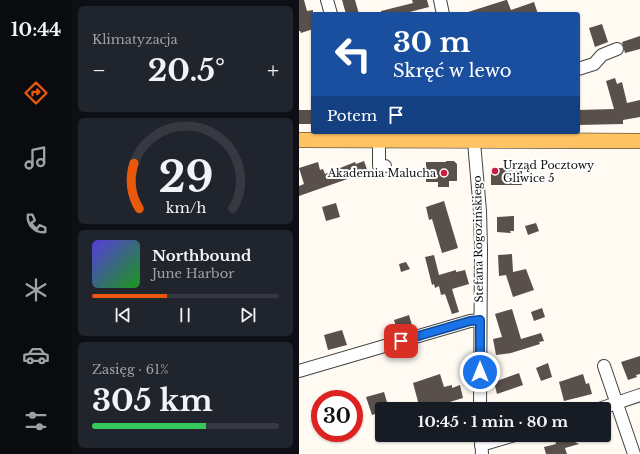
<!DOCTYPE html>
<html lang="pl">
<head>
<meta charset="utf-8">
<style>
  :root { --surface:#171b24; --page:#20242c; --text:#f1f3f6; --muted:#9ea1a6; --line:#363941; --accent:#ea580c }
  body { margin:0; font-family:"Libre Baskerville",serif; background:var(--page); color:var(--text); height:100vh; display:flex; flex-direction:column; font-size:15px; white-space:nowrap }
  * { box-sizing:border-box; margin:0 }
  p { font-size:13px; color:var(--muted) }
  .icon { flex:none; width:22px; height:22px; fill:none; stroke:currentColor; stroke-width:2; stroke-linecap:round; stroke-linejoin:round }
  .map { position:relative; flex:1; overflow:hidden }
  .panel { display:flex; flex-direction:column; gap:6px; padding:6px; background:#0d0f14; width:227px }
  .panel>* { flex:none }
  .guide { position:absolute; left:12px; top:12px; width:269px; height:122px; border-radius:4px; box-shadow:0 1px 3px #0004; background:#1a4fa0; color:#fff; overflow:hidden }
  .speed { position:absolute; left:12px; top:390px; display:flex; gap:8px; font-size:20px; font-weight:700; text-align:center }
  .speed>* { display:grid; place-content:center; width:52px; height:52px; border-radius:50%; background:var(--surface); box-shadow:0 1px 3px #0004; line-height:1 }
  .speed .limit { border:6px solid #d22; background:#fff; color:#111 }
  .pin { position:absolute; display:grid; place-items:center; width:34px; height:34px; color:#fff; margin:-17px; border-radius:8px; box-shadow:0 2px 6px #0006 }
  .me { position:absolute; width:44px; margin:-22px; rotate:0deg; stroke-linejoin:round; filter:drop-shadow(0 0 3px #0008) }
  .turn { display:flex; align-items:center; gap:14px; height:84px; padding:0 16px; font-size:18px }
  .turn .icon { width:52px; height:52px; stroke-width:2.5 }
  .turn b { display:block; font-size:28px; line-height:34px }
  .then { display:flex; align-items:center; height:38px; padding:0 16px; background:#0003; gap:8px; font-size:15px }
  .big { font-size:30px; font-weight:800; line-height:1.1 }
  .panel .card { flex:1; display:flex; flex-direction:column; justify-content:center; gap:6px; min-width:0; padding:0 14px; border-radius:6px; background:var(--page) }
  .panel .dial { align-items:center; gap:0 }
  .dial svg { height:104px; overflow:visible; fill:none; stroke:var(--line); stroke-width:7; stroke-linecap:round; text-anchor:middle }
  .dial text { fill:var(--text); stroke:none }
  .song { display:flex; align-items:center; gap:12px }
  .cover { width:48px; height:48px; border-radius:6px; background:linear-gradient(135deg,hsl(250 70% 55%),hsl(120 70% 35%)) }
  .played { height:4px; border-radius:2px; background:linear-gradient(90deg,var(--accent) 40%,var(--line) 40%) }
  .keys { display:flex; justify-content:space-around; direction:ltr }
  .heat { display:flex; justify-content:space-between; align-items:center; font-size:22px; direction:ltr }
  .charge { height:6px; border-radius:3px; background:linear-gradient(90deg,#34c759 61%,var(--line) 0) }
  .trip { position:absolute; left:76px; top:402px; width:236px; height:40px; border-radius:4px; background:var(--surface); box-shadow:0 1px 3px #0004; font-weight:800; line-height:40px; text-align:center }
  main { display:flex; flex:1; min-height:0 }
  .tabs { display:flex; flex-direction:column; width:72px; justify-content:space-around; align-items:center; background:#090b0e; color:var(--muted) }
  .tabs .icon { width:28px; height:28px }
  .tabs .selected { color:var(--accent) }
  .tabs b { font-size:18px; color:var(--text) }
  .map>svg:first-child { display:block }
</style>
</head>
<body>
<main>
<nav class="tabs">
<b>10:44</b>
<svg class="icon selected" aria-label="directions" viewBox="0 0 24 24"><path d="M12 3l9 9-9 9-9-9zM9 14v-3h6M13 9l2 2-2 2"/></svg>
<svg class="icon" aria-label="music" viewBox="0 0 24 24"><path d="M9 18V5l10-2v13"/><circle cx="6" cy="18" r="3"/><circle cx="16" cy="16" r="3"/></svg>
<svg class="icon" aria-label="phone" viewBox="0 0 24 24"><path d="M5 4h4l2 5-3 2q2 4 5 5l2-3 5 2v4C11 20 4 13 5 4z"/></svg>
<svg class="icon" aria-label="climate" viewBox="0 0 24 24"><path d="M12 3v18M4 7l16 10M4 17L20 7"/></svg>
<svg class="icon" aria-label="car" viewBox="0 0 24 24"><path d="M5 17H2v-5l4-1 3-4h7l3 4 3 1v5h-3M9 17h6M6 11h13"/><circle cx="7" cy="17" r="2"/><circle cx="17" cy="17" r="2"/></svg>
<svg class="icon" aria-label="filters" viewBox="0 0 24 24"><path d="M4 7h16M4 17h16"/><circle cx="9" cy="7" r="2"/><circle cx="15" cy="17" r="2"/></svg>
</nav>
<section class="panel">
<div class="card"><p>Klimatyzacja</p>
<div class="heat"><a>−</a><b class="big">20.5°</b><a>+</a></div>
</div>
<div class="card dial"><svg viewBox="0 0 100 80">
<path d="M14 69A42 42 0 1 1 86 69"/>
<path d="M14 69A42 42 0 0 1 10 34" stroke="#ea580c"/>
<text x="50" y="56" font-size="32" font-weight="700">29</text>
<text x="50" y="72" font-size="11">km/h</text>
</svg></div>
<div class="card">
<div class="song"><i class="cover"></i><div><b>Northbound</b><p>June Harbor</p></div></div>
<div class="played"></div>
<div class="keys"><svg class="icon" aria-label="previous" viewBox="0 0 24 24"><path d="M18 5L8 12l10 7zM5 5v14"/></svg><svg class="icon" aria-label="pause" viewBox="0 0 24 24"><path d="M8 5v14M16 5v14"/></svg><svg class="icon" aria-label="next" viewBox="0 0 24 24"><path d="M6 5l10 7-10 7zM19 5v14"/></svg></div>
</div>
<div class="card"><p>Zasięg · 61%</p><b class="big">305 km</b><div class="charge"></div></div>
</section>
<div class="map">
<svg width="341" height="454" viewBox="0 0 341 454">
  <rect width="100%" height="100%" fill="#fffbf3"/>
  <g fill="#594f4b">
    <polygon points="0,0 5,0 8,11 14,10 14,29 2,33 1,31 0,31"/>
    <polygon points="43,0 56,0 60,14 47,14"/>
    <polygon points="113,0 128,0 130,7 103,14 82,14 82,11 114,3"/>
    <polygon points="207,0 208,0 212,10 235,2 239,14 169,14 169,12"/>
    <polygon points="303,24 309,42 296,47 290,28"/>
    <polygon points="341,36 341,49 326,53 323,42"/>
    <polygon points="316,78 318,84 323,82 328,103 341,100 341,117 324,120 324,124 279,125 279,110 315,109 307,81"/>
    <rect x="0" y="110" width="14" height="14"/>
    <polygon points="65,161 70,175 57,179 57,176 0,196 0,186 5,184 0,168 19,162 21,170 24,169 26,174 56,162 57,164"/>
    <polygon points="147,161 155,161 158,164 158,181 150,181 150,187 139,187 139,182 127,182 127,162 147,162"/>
    <polygon points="195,168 223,168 223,185 192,185 192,171 195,171"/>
    <polygon points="145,201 159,248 143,253 133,219 130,220 127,207"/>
    <polygon points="37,203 41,217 27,221 23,207"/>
    <polygon points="215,216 215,231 211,231 212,233 198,232 198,217"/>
    <polygon points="237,223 240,231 229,235 226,226"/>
    <polygon points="213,254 214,272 227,269 235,290 214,297 207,275 200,276 199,255"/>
    <polygon points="135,255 140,275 157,270 157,272 166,270 170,284 153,289 160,312 153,314 146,294 142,295 140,286 136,288 135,284 133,285 126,257"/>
    <polygon points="107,262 111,269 102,272 100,264"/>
    <polygon points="243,308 246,317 235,321 232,312"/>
    <polygon points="213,309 222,339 242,333 245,341 240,342 241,344 212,353 197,355 194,339 203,337 196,314"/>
    <polygon points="110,315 113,325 98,330 95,320"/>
    <polygon points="43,330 48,345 29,350 25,335"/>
    <polygon points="341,356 341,374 337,375 338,377 329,380 322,362"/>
    <polygon points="249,363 253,377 242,381 237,368"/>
    <polygon points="220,373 224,385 198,394 195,382"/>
    <polygon points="141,374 145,387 153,385 153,388 161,385 164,398 134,407 121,409 114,383"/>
    <polygon points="284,374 287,384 290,383 293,394 265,401 260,382"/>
    <polygon points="85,392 90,409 83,409 83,412 73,415 67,397"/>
    <polygon points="266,437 280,444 266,448 268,454 247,454 245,447 257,444 256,440"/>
  </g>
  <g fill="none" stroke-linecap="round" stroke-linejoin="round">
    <defs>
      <g id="minor">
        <polyline points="28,0 32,14"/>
        <polyline points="141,0 144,14"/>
        <polyline points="279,69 295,64 303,55 318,49"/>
        <polyline points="173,132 175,142 181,211 182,248 181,409"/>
        <polyline points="80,140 80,166 86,166"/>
        <polyline points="305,366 335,454"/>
        <polyline points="0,371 171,321 181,320"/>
        <polyline points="300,409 341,395"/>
        <polyline points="182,435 183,454"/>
        <polyline points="182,445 216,435"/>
      </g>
      <polyline id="major" points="0,140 341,141"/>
    </defs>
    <use href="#minor" stroke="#434343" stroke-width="14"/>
    <use href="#major" stroke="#212121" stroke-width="16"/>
    <use href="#minor" stroke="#fff" stroke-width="12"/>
    <use href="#major" stroke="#ffc363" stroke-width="15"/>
  </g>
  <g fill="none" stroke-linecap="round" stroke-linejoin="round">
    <defs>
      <polyline id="route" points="102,341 171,321 181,320 181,372"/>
    </defs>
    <use href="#route" stroke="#114b97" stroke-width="10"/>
    <use href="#route" stroke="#1a73e8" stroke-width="7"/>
  </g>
  <g fill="#c91e3e" stroke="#fff" stroke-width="1.5">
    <circle cx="196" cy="171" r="4"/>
    <circle cx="145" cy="173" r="4"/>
  </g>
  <g text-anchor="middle" stroke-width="4" stroke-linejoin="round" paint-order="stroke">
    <g font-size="11" fill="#101010" stroke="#fff" text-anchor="start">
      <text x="204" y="169">Urząd Pocztowy<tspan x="204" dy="13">Gliwice 5</tspan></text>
      <text x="137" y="177" text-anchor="end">Akademia Malucha</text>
    </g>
    <g font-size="11" fill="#101010" stroke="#fff">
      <text transform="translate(179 239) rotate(-91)" y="4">Stefana Rogozińskiego</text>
    </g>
  </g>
</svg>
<div class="speed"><div class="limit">30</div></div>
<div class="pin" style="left:102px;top:341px;background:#d93025"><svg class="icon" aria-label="arrive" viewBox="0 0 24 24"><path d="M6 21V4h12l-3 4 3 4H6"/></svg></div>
<svg class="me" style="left:181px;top:372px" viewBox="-20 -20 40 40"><circle r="17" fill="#1a73e8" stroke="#fff" stroke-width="3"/><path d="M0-11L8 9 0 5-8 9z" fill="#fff"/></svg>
<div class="trip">10:45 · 1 min · 80 m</div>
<div class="guide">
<div class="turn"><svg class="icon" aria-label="left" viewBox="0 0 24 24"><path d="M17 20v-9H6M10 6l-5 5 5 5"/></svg><div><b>30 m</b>Skręć w lewo</div></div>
<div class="then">Potem<svg class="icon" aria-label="arrive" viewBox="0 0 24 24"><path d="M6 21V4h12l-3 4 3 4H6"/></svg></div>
</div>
</div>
</main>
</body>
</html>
